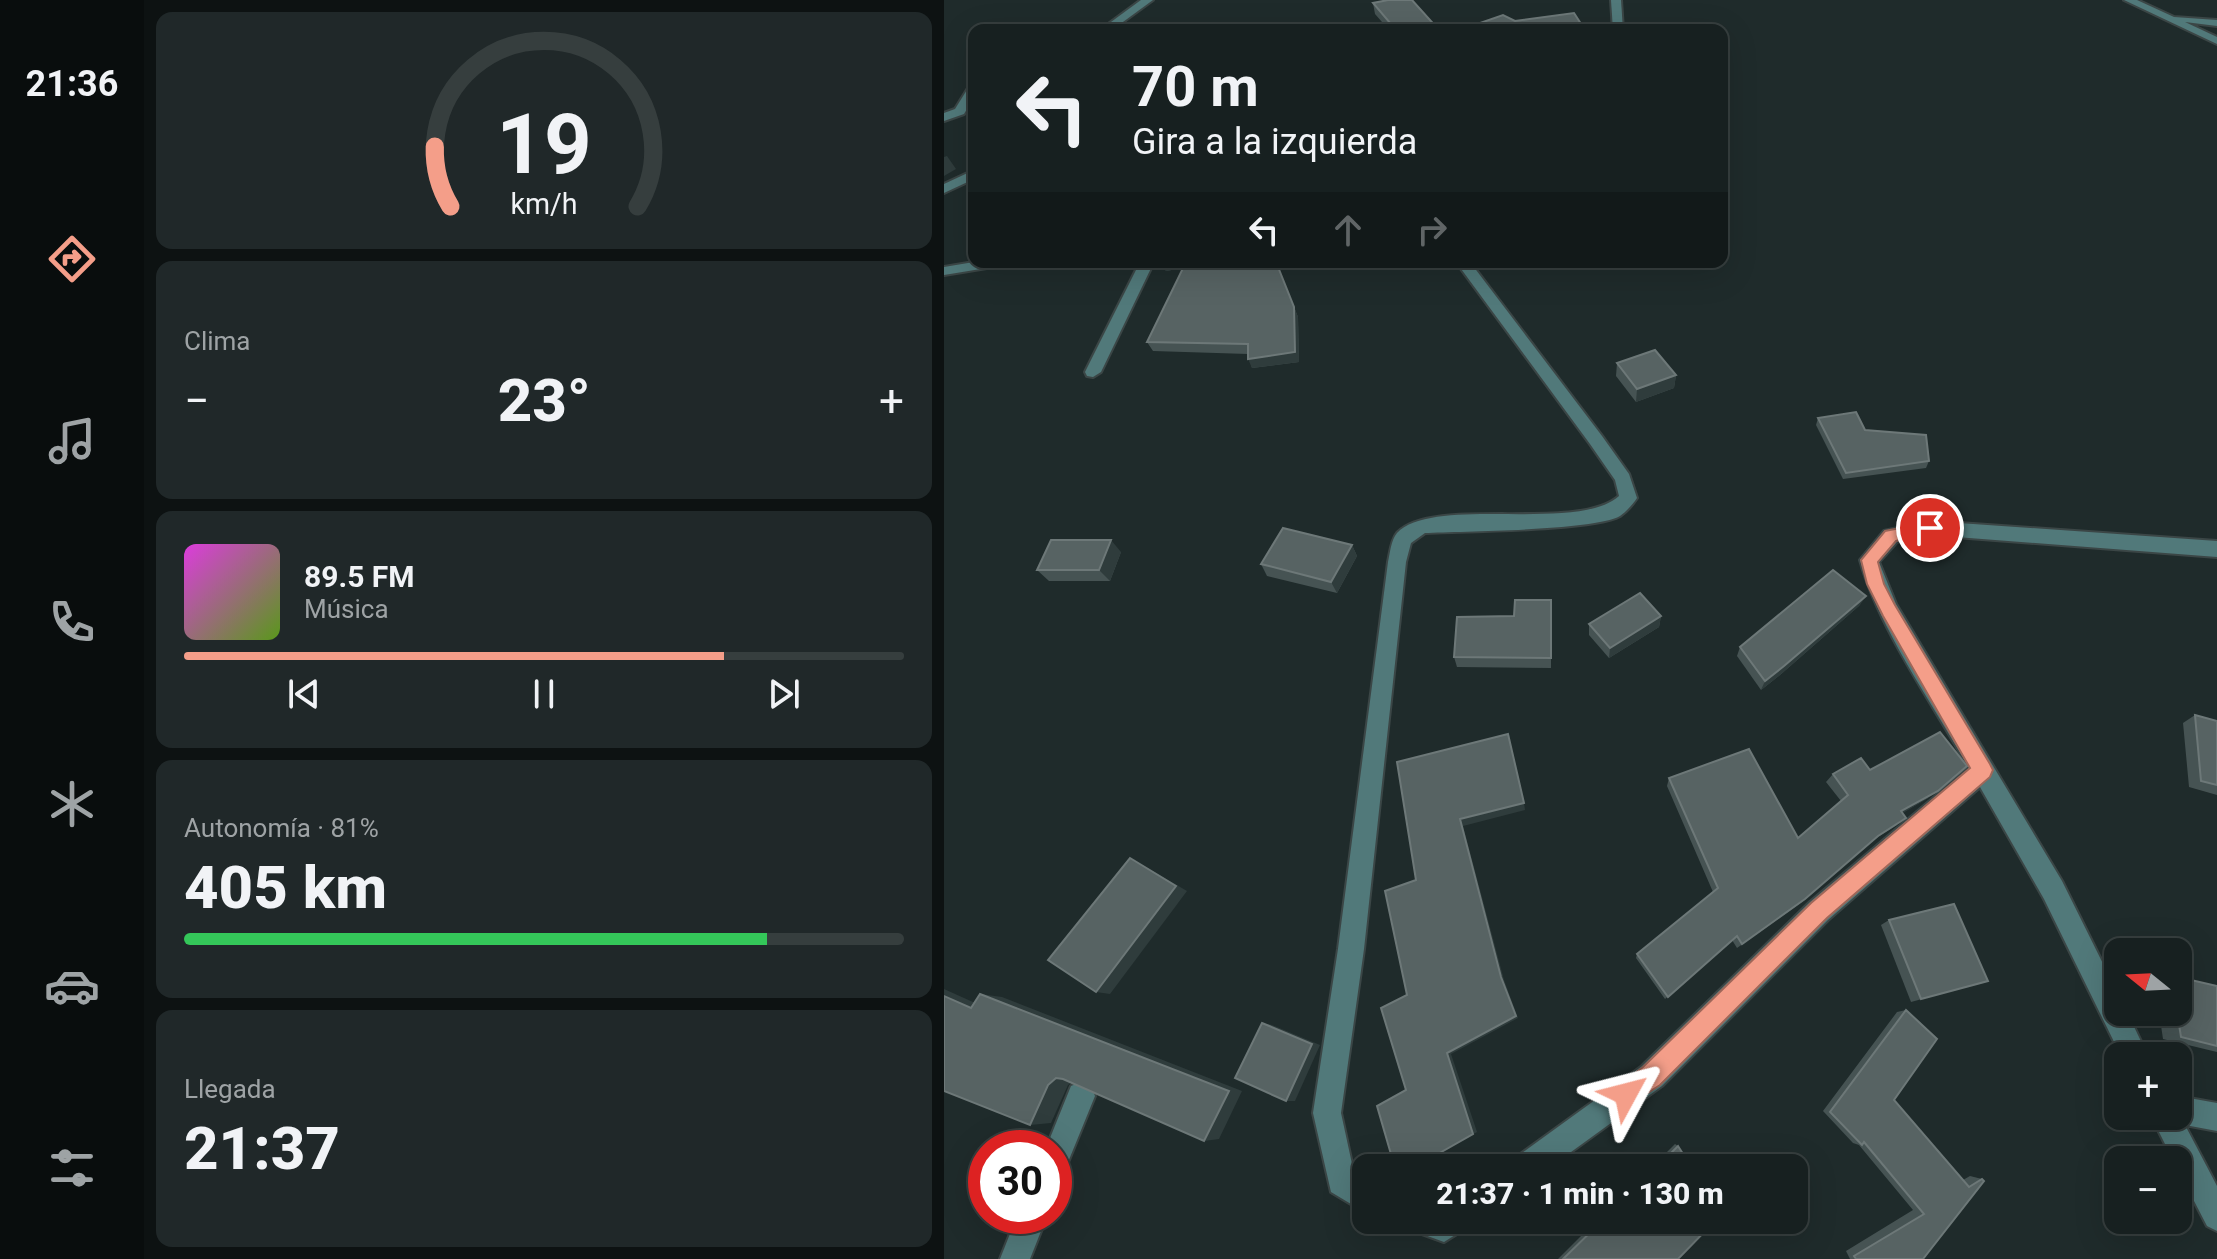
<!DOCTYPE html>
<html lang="es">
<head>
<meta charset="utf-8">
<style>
  :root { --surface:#172020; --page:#202829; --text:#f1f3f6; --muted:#9ea3a5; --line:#363e3e; --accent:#f49e89 }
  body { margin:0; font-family:Roboto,sans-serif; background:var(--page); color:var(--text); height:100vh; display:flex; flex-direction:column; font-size:30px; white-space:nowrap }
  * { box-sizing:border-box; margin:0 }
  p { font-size:26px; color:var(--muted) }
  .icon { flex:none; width:44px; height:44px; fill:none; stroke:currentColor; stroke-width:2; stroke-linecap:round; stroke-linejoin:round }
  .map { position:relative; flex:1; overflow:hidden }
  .sheet { display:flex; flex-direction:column; gap:12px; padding:12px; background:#0d1212; width:800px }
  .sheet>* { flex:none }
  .banner { position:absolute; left:24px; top:24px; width:760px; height:244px; border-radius:16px; box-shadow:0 8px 32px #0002,0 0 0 2px var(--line); background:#172020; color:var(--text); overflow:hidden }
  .needle { width:52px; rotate:288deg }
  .tools { position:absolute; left:1160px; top:938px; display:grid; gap:16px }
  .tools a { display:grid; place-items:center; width:88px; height:88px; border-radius:16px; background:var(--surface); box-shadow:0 8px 32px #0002,0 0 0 2px var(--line); font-size:40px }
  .speed { position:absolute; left:24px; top:1130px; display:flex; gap:16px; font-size:40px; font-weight:700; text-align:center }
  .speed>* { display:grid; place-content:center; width:104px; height:104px; border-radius:50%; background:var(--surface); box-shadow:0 8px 32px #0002,0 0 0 2px var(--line); line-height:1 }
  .speed .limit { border:12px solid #d22; background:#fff; color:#111 }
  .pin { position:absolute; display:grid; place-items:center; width:68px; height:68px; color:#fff; margin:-34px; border:4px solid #fff; border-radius:50%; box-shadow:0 2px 8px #0007 }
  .me { position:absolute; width:88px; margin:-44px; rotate:52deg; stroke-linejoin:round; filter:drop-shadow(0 0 6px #0008) }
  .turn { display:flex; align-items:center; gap:28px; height:168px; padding:0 32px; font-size:36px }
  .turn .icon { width:104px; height:104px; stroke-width:2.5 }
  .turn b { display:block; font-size:56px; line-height:68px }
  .lanes { display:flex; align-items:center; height:76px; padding:0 32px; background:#0003; justify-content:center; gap:40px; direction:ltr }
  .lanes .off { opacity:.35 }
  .big { font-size:60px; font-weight:800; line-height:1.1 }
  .sheet .widget { flex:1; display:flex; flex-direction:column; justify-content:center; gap:12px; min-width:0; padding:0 28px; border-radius:16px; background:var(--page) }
  .sheet .dial { align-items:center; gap:0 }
  .dial svg { height:208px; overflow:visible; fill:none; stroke:var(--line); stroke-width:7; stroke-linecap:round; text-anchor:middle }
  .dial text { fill:var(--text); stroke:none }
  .song { display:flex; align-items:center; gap:24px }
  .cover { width:96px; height:96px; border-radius:12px; background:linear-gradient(135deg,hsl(300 70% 55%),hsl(90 70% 35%)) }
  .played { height:8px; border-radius:4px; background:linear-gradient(90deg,var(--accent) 75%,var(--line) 75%) }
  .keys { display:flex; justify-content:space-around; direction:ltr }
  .heat { display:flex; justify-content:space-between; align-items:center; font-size:44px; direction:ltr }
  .charge { height:12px; border-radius:6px; background:linear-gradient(90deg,#34c759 81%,var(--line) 0) }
  .trip { position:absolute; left:408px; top:1154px; width:456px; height:80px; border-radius:16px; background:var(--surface); box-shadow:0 8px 32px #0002,0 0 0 2px var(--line); font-weight:800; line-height:80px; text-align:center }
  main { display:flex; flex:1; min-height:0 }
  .tabs { display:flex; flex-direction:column; width:144px; justify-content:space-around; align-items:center; background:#090d0d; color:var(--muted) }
  .tabs .icon { width:56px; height:56px }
  .tabs .current { color:var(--accent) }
  .tabs b { font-size:36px; color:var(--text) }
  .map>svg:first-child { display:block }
</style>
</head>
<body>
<main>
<nav class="tabs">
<b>21:36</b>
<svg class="icon current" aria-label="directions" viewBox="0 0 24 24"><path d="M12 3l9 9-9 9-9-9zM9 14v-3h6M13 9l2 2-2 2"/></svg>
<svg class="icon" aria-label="music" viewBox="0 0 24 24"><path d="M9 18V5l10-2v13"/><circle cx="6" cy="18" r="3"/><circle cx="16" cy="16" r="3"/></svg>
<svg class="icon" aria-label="phone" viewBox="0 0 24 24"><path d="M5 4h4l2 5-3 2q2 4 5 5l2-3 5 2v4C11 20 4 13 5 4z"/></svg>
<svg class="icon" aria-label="climate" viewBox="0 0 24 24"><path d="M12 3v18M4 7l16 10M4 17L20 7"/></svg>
<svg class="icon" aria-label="car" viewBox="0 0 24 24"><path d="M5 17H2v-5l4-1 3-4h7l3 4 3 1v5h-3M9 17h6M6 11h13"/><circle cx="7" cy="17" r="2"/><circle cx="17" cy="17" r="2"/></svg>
<svg class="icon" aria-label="filters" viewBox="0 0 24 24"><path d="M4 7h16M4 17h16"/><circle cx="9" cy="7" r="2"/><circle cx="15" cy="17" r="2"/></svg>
</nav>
<section class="sheet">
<div class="widget dial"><svg viewBox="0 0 100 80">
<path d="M14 69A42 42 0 1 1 86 69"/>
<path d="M14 69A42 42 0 0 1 8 46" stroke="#f49e89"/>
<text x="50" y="56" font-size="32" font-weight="700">19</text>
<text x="50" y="72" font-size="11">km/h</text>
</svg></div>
<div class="widget"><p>Clima</p>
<div class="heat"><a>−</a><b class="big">23°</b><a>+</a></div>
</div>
<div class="widget">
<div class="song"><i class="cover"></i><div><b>89.5 FM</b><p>Música</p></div></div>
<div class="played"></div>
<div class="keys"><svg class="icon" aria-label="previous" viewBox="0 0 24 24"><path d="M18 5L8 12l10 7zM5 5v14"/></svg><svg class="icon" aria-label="pause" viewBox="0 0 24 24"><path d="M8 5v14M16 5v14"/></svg><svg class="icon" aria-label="next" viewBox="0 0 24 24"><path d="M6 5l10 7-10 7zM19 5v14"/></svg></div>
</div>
<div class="widget"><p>Autonomía · 81%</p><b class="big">405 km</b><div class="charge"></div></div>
<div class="widget"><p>Llegada</p><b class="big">21:37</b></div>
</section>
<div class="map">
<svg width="1273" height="1259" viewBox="0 0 1273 1259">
  <rect width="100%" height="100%" fill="#1f2b2b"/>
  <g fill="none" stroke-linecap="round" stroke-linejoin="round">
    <defs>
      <g id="minor">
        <polygon points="197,0 209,0 168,30 156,30"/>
        <polygon points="667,0 677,0 679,30 669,30"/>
        <polygon points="1180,0 1193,0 1230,17 1273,20 1273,26 1241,22 1273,37 1273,44"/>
        <polygon points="30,84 30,97 20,114 0,121 0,113 11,109 26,85"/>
        <polygon points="30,170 30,179 0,193 0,184"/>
        <polygon points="30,262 62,262 55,266 0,275 0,267"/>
        <polygon points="196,262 210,262 157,372 149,377 143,376 141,372"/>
        <path d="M512 262H526L658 436 685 474 693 498C689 504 682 512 676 516 649 531 518 531 481 533L467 543 462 562 420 949 397 1113 410 1173 422 1182V1213L387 1192 369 1113 394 949 444 562C446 553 447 540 453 533 490 495 634 533 675 496L671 480 646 444Z"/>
        <path d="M986 521 1273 541V557L986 535 953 542 935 562 952 604 1118 881 1174 994V1012H1183L1204 1056H1177L1100 899 1036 787 884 920 718 1086 605 1168H567L571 1158 698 1066 866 902 1025 768C989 704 935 629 916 560L940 531Z"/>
        <polygon points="137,1082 147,1086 151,1096 120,1172 110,1176 110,1148 102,1148 127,1086"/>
        <polygon points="1234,1096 1273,1103 1273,1131 1241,1125 1273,1186 1273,1231 1263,1226 1234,1170 1234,1160 1229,1160 1207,1116 1234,1116"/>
        <polygon points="73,1216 103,1216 86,1259 56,1259"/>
        <polygon points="462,1220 524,1220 519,1230 500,1242 467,1230"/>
      </g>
    </defs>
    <use href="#minor" stroke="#3b4646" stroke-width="4"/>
    <use href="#minor" fill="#51797a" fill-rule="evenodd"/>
  </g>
  <g fill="#465353">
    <polygon points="429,3 495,30 445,30 431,14"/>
    <polygon points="217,262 332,262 354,317 355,362 308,368 304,354 209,351 203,342 239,268 222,271"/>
    <polygon points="673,363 732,375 730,388 692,402 672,376"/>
    <polygon points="874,418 921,430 985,461 982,468 899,479 872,425"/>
    <polygon points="408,545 413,556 393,593 323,576 317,564"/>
    <polygon points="177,552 166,581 105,581 93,570"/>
    <polygon points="916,605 836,675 817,690 793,656 796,647"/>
    <polygon points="607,611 607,668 513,667 510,657 570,616"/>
    <polygon points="717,616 715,627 665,658 645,635 645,624"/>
    <polygon points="1251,715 1273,721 1273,795 1245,787 1239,723"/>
    <polygon points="926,770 984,798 958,813 953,825 926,842 855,904 793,948 788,940 721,999 692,958 693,954 769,892 723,786 725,778 854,838 897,801 882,782 889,774"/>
    <polygon points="945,920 1044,981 967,1002 937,925"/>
    <polygon points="1273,986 1273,1052 1219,1039 1215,1012 1234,1012"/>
    <polygon points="962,1010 950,1100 1019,1180 1026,1176 1038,1179 979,1259 906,1259 902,1251 969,1210 915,1145 909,1143 879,1111 953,1012"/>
    <polygon points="731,1144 734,1146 748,1168 707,1168"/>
    <polygon points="653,1220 772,1220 734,1259 614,1259"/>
  </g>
  <g fill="#2f3c3c">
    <polygon points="3,156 12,169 0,176 0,157"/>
    <polygon points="217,262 248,262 250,266 222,271"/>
    <polygon points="350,307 354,317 355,362 308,368 304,359"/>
    <polygon points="732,375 730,388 692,402 693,389"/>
    <polygon points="167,540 177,552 166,581 155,570"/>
    <polygon points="408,545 413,556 393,593 387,582"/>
    <polygon points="922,596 916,605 836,675 817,690 821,681"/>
    <polygon points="717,616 715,627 665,658 666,648"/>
    <polygon points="994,791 984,798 949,819 957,811"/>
    <polygon points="580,803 581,810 519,826 560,980 574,1018 507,1054 533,1132 470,1168 503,1053 516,819"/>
    <polygon points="186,858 243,891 166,994 152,992"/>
    <polygon points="0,989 49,1011 27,1008 0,996"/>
    <polygon points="36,994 58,997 298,1091 275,1139 260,1141"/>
    <polygon points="318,1023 328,1025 376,1045 351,1101 342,1101"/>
    <polygon points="112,1078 132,1079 124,1085 107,1123 86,1125 104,1085"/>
  </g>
  <g fill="#576363" stroke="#6d7878" stroke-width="2">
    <polygon points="444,0 468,0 495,30 452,30 429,3"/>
    <polygon points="630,13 641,30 516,30 559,15 571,21"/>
    <polygon points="242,262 332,262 350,307 351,352 304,359 304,344 203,342"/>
    <polygon points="711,350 732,375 693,389 673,363"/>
    <polygon points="912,412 921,430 982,435 985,461 902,473 874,418"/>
    <polygon points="339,528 408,545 387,582 317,564"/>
    <polygon points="107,540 167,540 155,570 93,570"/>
    <polygon points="889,570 922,596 840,666 821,681 796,647"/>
    <polygon points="696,593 717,616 666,648 645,624"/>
    <polygon points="571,600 607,600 607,658 510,657 513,617 570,616"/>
    <polygon points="1251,715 1273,721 1273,785 1257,781"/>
    <polygon points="996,732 1023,766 994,791 957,811 962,818 934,836 861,899 798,944 793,936 724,997 693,954 774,888 725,778 805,749 854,838 904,795 889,774 917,758 926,770"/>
    <polygon points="564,734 580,803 516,819 557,977 572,1016 503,1053 529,1134 469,1168 451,1168 433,1106 462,1090 437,1008 463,995 441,891 472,880 453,762"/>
    <polygon points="186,858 232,886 152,992 104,960"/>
    <polygon points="1010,904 1044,981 977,999 945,920"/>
    <polygon points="1234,977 1273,986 1273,1046 1237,1037 1233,1012"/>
    <polygon points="36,994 285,1091 260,1141 119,1079 112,1078 104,1085 86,1125 0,1091 0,996 27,1008"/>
    <polygon points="962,1010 993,1039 950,1100 1025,1187 1038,1179 1040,1181 979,1259 912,1259 910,1256 980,1214 920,1142 918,1145 886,1112"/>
    <polygon points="318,1023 368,1044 342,1101 291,1078"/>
    <polygon points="734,1146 748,1168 712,1168"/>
    <polygon points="659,1220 772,1220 734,1259 619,1259"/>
  </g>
  <polygon fill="#f49e89" stroke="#9f6759" stroke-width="2" points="986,522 995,528 992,533 952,541 934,562 940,584 951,605 1046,764 1049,770 1046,777 883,918 716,1085 682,1107 674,1103 670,1094 674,1086 699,1067 867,903 1026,768 939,616 923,584 917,560 941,531"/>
</svg>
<div class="tools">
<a><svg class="needle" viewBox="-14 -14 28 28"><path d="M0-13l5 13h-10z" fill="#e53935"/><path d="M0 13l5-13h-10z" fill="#9ea3a5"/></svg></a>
<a>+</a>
<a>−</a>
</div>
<div class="speed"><div class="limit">30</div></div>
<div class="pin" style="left:986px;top:528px;background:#d93025"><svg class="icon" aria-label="arrive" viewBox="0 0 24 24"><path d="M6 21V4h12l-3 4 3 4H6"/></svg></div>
<svg class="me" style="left:682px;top:1094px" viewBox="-20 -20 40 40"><path d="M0-17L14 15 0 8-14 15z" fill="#f49e89" stroke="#fff" stroke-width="4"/></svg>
<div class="trip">21:37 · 1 min · 130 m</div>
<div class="banner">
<div class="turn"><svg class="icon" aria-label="left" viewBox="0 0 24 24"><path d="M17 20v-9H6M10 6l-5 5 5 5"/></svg><div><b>70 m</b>Gira a la izquierda</div></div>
<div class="lanes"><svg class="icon" aria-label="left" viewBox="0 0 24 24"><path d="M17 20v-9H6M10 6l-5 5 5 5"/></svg><svg class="icon off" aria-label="ahead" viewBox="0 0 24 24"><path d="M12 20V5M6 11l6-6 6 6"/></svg><svg class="icon off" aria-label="right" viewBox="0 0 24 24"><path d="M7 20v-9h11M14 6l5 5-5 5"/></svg></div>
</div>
</div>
</main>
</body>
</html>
